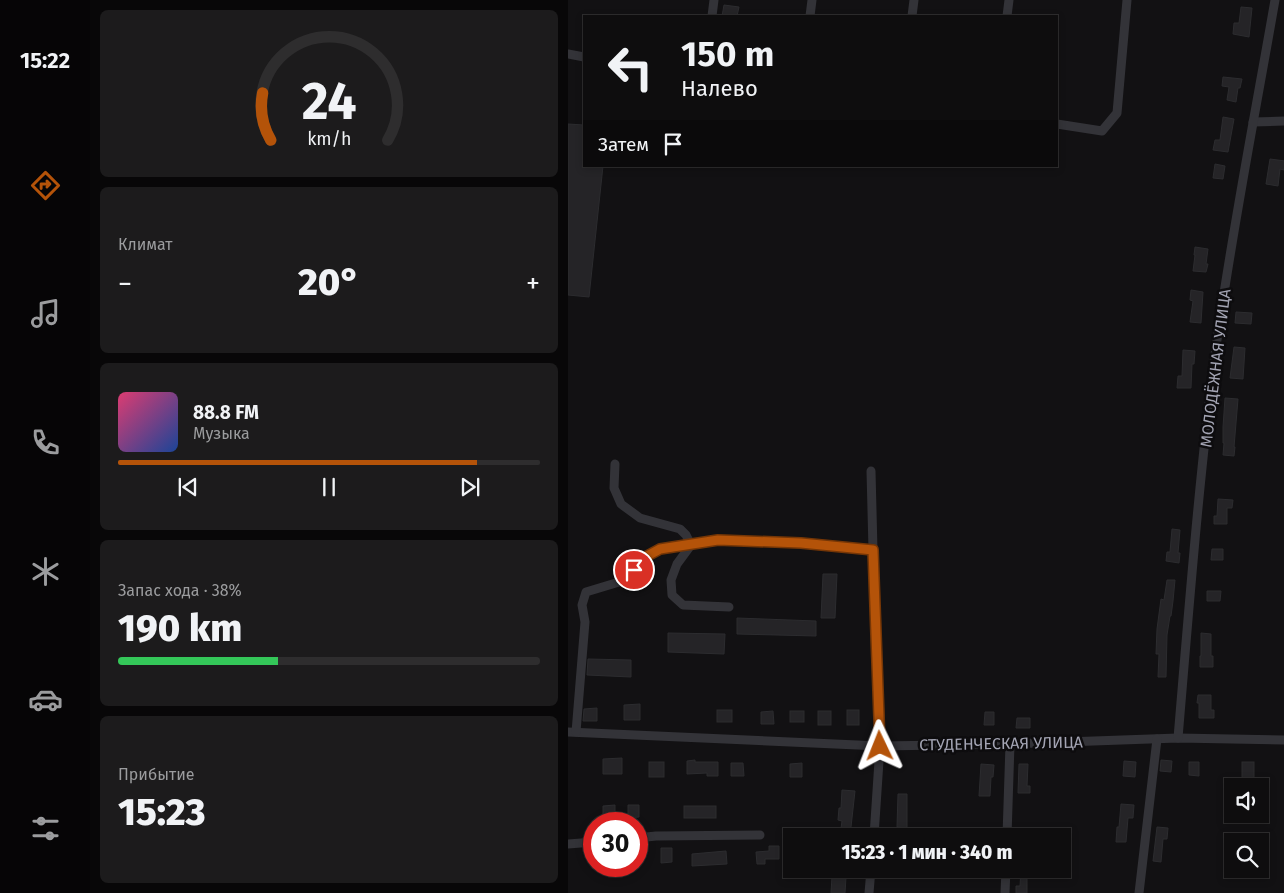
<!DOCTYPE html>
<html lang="ru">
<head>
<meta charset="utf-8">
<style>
  :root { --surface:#0e0d0e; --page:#1c1b1c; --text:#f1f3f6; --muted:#9b9c9e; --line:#2e2d2e; --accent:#b45309 }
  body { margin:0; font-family:"Fira Sans",sans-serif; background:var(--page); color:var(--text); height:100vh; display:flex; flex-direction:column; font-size:19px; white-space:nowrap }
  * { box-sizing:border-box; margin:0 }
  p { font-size:16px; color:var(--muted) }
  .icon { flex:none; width:28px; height:28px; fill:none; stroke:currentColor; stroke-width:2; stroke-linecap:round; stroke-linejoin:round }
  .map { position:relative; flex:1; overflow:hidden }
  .side { display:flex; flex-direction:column; gap:10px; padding:10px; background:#080708; width:478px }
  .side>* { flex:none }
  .guide { position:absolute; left:15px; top:15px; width:475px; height:152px; border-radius:0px; box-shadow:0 2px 8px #0003,0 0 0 1px var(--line); background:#0e0d0e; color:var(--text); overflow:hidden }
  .buttons { position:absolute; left:656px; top:778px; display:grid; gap:10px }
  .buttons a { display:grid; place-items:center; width:45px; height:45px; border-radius:0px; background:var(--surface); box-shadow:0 2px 8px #0003,0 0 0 1px var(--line); font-size:25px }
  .speed { position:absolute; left:15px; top:812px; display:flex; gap:10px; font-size:25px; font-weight:700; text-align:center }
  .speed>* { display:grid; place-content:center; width:65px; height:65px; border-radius:50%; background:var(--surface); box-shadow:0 2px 8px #0003,0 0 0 1px var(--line); line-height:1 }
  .speed .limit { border:8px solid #d22; background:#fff; color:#111 }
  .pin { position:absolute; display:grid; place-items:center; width:42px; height:42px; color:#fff; margin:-21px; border:2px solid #fff; border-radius:50%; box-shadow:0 1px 5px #0007 }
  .me { position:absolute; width:55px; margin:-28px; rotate:358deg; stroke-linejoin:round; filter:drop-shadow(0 0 4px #0008) }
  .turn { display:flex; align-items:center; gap:18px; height:105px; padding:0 15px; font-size:22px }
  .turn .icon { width:65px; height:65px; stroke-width:2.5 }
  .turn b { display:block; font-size:35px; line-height:42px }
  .then { display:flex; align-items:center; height:48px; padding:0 15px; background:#0003; gap:10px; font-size:19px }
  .big { font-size:38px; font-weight:800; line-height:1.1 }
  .side .widget { flex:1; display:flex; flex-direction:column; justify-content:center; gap:8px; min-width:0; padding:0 18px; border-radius:8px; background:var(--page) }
  .side .dial { align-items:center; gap:0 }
  .dial svg { height:130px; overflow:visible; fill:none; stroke:var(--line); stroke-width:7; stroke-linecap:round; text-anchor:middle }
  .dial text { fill:var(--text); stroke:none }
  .song { display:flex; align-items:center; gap:15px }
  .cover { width:60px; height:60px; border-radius:8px; background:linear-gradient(135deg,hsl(340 70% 55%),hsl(220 70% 35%)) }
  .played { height:5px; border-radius:2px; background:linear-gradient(90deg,var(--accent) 85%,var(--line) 85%) }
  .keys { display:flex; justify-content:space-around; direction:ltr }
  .heat { display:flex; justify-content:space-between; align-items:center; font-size:28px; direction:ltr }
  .charge { height:8px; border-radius:4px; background:linear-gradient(90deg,#34c759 38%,var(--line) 0) }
  .trip { position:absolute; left:215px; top:828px; width:288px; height:50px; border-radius:0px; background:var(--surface); box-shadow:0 2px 8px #0003,0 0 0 1px var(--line); font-weight:800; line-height:50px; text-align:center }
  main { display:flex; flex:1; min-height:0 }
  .menu { display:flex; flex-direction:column; width:90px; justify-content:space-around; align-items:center; background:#060506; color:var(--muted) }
  .menu .icon { width:35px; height:35px }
  .menu .selected { color:var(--accent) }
  .menu b { font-size:22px; color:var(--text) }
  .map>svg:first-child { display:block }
</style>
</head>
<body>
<main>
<nav class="menu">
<b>15:22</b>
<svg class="icon selected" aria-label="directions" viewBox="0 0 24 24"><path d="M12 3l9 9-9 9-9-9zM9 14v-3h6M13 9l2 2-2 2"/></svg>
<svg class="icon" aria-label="music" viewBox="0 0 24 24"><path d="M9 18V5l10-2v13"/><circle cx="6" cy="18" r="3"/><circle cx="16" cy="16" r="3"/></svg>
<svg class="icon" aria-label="phone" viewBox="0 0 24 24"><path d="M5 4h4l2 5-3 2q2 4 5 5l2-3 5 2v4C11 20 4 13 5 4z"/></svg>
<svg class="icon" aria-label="climate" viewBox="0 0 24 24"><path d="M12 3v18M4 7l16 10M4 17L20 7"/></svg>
<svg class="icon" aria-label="car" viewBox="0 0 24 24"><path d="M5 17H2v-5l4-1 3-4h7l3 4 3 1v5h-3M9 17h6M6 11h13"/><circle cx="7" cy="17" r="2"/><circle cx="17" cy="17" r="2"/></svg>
<svg class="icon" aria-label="filters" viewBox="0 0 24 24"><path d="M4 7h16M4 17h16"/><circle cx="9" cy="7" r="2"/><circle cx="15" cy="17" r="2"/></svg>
</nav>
<section class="side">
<div class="widget dial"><svg viewBox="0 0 100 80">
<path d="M14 69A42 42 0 1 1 86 69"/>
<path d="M14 69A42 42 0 0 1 9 40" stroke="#b45309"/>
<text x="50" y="56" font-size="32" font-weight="700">24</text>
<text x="50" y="72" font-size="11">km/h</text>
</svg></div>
<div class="widget"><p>Климат</p>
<div class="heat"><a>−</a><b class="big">20°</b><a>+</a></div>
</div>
<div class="widget">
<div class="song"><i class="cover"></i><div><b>88.8 FM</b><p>Музыка</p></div></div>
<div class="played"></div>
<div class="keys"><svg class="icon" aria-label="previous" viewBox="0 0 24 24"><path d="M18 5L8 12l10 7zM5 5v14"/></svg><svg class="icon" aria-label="pause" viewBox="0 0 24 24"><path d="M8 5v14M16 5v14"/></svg><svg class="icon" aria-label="next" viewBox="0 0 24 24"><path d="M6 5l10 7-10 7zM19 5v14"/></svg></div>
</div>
<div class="widget"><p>Запас хода · 38%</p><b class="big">190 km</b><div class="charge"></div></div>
<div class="widget"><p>Прибытие</p><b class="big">15:23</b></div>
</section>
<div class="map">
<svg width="717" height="893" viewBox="0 0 717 893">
  <rect width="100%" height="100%" fill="#121113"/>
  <g fill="#252427" stroke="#2c2c2f">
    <polygon points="156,5 171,7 169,16 154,16"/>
    <polygon points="673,7 684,8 681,37 665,34 666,23 671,23"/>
    <polygon points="655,77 674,79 672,88 670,88 668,102 659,100 661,87 654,86"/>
    <polygon points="655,117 666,119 660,152 645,150 647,140 652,140"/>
    <polygon points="0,124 16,125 16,166 35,166 21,297 0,295"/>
    <polygon points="702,159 717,161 716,170 712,169 710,186 698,184"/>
    <polygon points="647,164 657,166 655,179 645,178"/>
    <polygon points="627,247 640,249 638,264 640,264 638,272 625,271 627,255 626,255"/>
    <polygon points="623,290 635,292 633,323 622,322 625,301 622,300"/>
    <polygon points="668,312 684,313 683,324 667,323"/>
    <polygon points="666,347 677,348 675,379 662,378"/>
    <polygon points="615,350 627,351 626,364 624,364 623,388 609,388 610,376 614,376"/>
    <polygon points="657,398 670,399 666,447 667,447 666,456 655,455 656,443 655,443 655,427"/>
    <polygon points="650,499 665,500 664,508 659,508 659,524 646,524 646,516 649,516"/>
    <polygon points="604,529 612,530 610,553 612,553 611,563 598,561 599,552 602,552"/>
    <polygon points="644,549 655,549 655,560 643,560"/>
    <polygon points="255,574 269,574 267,618 253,618"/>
    <polygon points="599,580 607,580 605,601 603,616 602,616 599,635 598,677 590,677 591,654 588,654 589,629 593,599 596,600"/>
    <polygon points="639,591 653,591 652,601 639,601"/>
    <polygon points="169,618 248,621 248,636 169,634"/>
    <polygon points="100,633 157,634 156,654 100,652"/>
    <polygon points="633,633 643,634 643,656 645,656 645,667 632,667 632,656 633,656"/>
    <polygon points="20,659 63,660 63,677 19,675"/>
    <polygon points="630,695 643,695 643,710 646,710 646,718 631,718 631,703 629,703"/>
    <polygon points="72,704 72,720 56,720 56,705"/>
    <polygon points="29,708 29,721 15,721 16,709"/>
    <rect x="149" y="710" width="15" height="12"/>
    <rect x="279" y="710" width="12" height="15"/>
    <polygon points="205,711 206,724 193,724 193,712"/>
    <rect x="222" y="711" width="14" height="11"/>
    <rect x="250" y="711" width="13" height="14"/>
    <polygon points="417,712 426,712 426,725 416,725"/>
    <polygon points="449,718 462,718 462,728 448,728"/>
    <polygon points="54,758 54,774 35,774 35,759"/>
    <polygon points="127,760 127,762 150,762 150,776 139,776 139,773 119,774 119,761"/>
    <polygon points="593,760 604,761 603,772 592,771"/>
    <polygon points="556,761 568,762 567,777 555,776"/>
    <rect x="81" y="762" width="15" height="15"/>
    <polygon points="621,762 631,762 631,776 621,775"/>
    <rect x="674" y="762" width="12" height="16"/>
    <polygon points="163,763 175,763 176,776 163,776"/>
    <polygon points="234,763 234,777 222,777 222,764"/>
    <polygon points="413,764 426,765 425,777 423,777 422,796 411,796"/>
    <polygon points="451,764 460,764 459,786 462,786 462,793 450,793"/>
    <polygon points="274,790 287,791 282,836 272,836 274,821 270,820 271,808 273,808"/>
    <polygon points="330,794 339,794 339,828 329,827"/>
    <polygon points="553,804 566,805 565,818 560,818 558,842 548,842 549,827 551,827"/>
    <polygon points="47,805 47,818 35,819 35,806"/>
    <polygon points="60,805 71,805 71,817 60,818"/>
    <rect x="116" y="806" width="32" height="12"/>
    <polygon points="589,827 600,828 599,839 595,839 593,862 585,861"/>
    <polygon points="201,846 211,846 211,859 197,859 197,864 189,864 188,852 201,851"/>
    <polygon points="93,848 104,848 104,862 93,863"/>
    <polygon points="158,851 159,864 124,866 124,854"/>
    <polygon points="453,869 465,869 465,876 459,876 459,893 448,893 448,886 452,886"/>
    <polygon points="264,876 278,877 277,893 263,893"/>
  </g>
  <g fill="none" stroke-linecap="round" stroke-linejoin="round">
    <g stroke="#333338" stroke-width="9">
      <polyline points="144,16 146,0"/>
      <polyline points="242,16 244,0"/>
      <polyline points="344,16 346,0"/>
      <polyline points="439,16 441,0"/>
      <polyline points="0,54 16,57"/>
      <polyline points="685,122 717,121"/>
      <polyline points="489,124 534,131 549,113 559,0"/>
      <polyline points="303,471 305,550 312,746 306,836"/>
      <polyline points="161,607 115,605 104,595 103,580 109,564 123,545 150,540 205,541 305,550"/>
      <polyline points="0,732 312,746 442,744 610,738 717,740"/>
      <polyline points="8,732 17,622 14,605 18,592 61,579 70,561 92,549 123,545 118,535 112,529 72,518 53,504 46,488 47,464"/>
      <path d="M610 738C621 608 631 477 648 347 664 231 687 115 707 0"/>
      <polyline points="439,836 442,744"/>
      <polyline points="69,838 88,836 192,835"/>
      <polyline points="0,844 26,842"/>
      <polyline points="301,893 303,869"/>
      <polyline points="437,893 438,869"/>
      <polyline points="571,893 589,739"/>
    </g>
  </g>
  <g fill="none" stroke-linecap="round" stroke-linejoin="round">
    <defs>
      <polyline id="route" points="66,570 70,561 92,549 150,540 233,543 305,550 312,746"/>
    </defs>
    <use href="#route" stroke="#753606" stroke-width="12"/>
    <use href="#route" stroke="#b45309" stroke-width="9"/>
  </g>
  <g text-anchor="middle" stroke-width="5" stroke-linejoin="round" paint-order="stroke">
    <g font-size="16" fill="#a3a4b3" stroke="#0d0c0e">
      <text transform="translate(647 368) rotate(-83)" y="6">МОЛОДЁЖНАЯ УЛИЦА</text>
      <text transform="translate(433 743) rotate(-1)" y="6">СТУДЕНЧЕСКАЯ УЛИЦА</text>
    </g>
  </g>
</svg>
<div class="buttons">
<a><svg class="icon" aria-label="sound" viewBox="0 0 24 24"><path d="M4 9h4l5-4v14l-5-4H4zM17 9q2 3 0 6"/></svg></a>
<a><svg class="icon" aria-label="search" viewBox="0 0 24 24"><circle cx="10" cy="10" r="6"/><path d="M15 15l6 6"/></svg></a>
</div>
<div class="speed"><div class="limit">30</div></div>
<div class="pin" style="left:66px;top:570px;background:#d93025"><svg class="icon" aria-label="arrive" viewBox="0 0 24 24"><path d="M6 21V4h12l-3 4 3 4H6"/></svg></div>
<svg class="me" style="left:312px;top:746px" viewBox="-20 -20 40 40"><path d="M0-17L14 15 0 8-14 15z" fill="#b45309" stroke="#fff" stroke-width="4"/></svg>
<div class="trip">15:23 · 1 мин · 340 m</div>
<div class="guide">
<div class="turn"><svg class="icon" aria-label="left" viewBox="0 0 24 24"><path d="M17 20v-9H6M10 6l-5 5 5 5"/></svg><div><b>150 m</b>Налево</div></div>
<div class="then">Затем<svg class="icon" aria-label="arrive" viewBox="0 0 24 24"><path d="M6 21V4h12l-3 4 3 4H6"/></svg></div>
</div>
</div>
</main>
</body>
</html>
